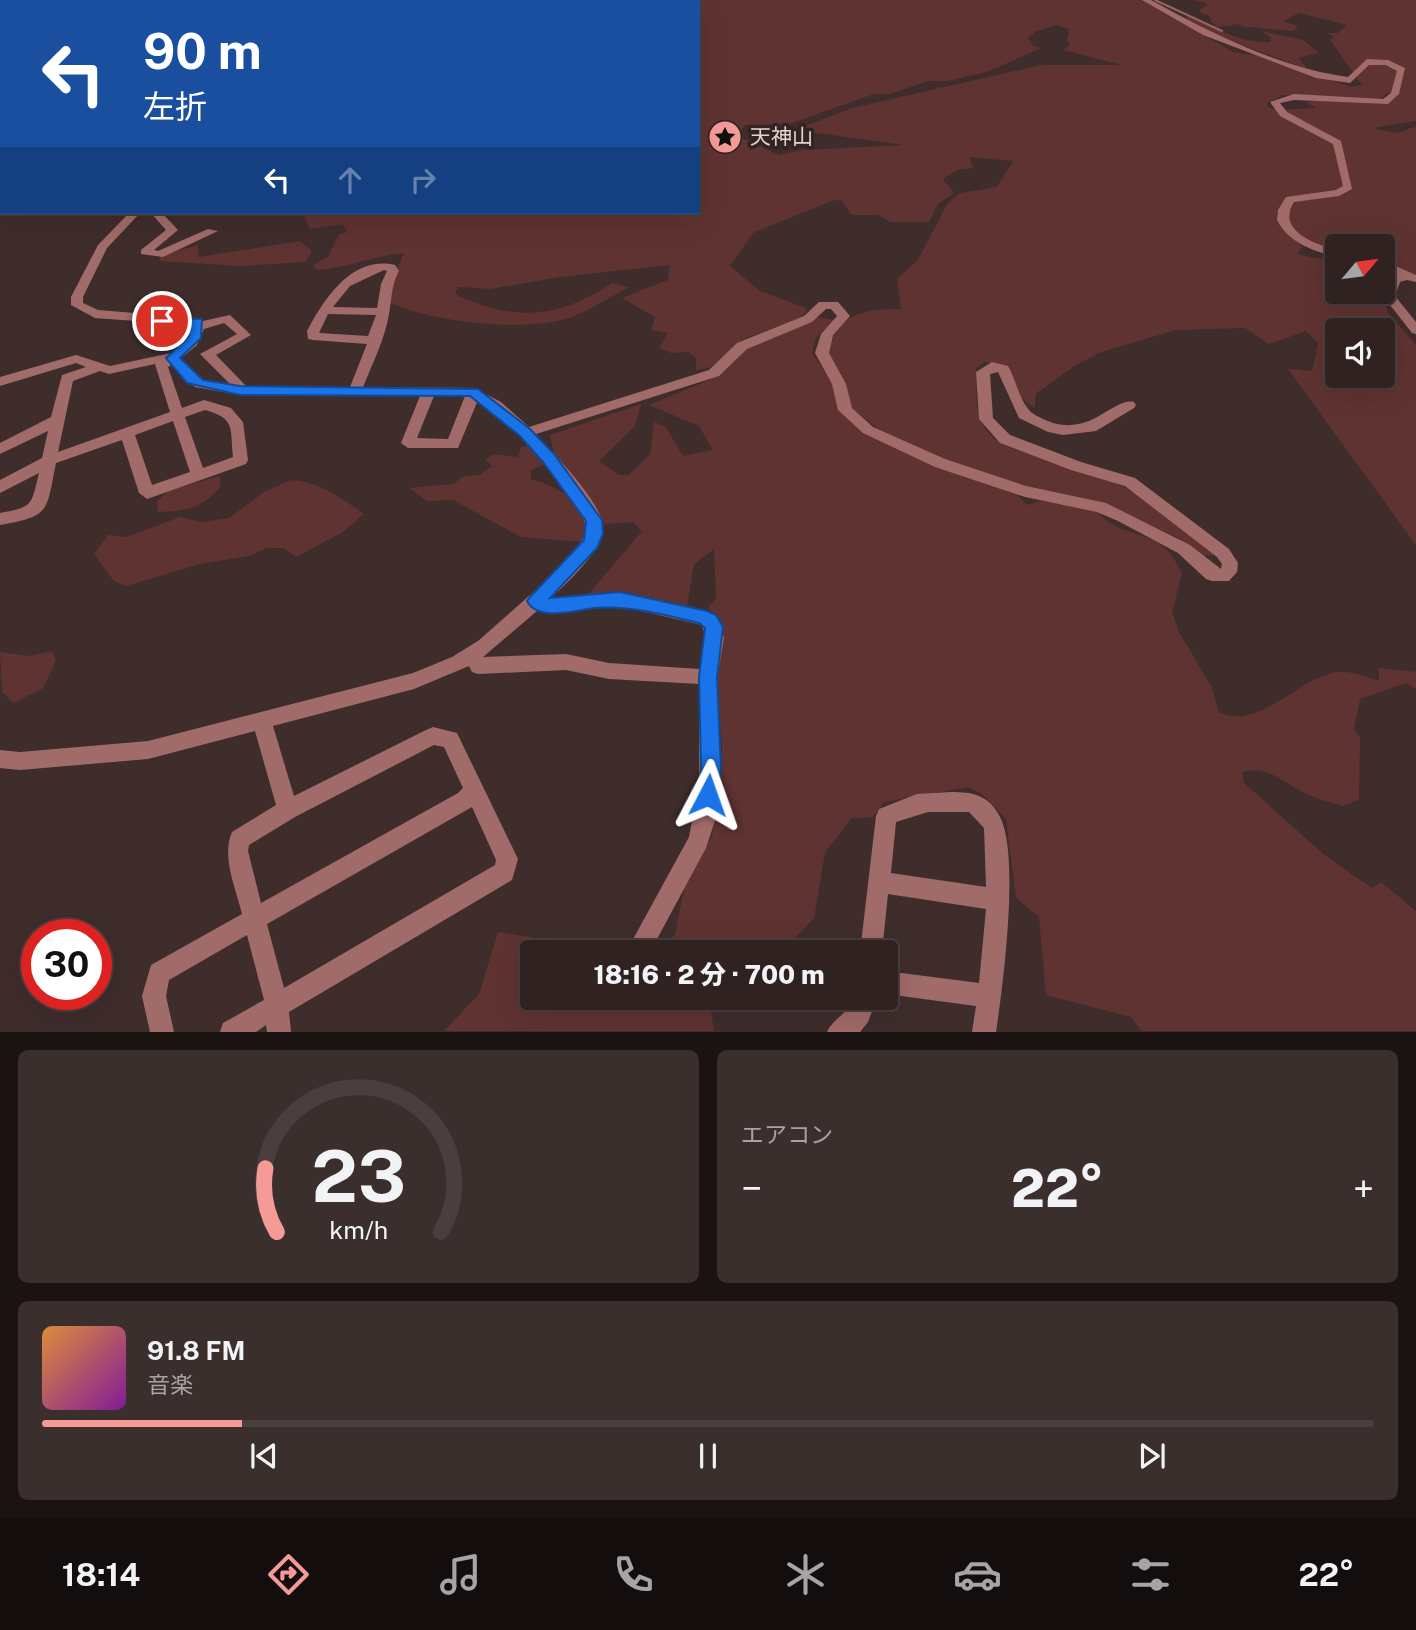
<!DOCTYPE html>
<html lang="ja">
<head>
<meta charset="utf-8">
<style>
  :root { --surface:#2f2221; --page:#3b2f2e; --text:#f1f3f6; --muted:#a7a4a5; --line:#4a3f3f; --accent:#f59b97 }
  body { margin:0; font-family:"Public Sans","Noto Sans JP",sans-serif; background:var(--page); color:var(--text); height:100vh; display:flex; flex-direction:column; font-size:26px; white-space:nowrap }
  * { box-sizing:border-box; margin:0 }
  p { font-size:23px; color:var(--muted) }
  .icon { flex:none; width:38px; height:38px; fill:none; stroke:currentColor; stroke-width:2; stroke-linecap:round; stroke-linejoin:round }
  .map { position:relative; height:1032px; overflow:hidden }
  .panel { display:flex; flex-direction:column; gap:18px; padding:18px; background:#1a1312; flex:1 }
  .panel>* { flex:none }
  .guide { position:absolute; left:0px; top:0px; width:700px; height:214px; box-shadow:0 7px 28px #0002,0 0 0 2px var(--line); background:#1a4fa0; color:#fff; overflow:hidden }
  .needle { width:46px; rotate:61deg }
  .tools { position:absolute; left:1325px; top:234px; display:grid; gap:14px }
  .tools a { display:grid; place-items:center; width:70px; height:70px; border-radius:7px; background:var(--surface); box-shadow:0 7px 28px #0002,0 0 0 2px var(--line); font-size:35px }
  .speed { position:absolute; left:21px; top:919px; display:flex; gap:14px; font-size:35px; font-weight:700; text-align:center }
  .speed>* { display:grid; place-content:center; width:91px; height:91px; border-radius:50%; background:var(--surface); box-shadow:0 7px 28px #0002,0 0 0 2px var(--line); line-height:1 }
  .speed .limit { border:10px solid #d22; background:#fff; color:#111 }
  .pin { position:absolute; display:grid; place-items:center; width:60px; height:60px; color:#fff; margin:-30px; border:4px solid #fff; border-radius:50%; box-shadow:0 2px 7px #0007 }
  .me { position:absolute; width:77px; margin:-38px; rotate:4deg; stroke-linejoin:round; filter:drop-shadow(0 0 5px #0008) }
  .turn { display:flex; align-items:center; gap:24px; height:147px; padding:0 28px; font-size:32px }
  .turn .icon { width:91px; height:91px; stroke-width:2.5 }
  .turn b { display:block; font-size:49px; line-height:60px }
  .lanes { display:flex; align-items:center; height:66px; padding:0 28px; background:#0003; justify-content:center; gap:35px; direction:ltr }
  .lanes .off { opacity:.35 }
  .big { font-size:52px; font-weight:800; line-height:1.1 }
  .panel .card { flex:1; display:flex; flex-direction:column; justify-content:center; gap:10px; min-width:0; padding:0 24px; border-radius:10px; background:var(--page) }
  .panel .dial { align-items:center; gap:0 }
  .dial svg { height:182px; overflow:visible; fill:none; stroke:var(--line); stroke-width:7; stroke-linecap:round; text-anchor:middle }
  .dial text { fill:var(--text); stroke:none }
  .song { display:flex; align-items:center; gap:21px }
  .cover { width:84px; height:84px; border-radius:10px; background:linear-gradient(135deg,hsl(30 70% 55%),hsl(290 70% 35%)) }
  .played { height:7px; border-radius:4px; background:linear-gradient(90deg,var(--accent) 15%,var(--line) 15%) }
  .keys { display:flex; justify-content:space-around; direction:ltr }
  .heat { display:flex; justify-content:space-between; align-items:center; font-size:38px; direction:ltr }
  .panel .tiles { flex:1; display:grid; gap:18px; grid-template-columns:1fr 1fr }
  .card:last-child { grid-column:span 2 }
  .trip { position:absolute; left:520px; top:940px; width:378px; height:70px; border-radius:7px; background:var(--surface); box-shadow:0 7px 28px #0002,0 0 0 2px var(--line); font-weight:800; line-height:70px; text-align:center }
  .dock { display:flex; height:112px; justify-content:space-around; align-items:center; background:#130e0d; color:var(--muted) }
  .dock .icon { width:49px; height:49px }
  .dock .current { color:var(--accent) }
  .dock b { font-size:32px; color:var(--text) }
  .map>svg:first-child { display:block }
</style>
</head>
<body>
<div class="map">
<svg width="1416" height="1032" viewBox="0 0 1416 1032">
  <rect width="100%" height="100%" fill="#3f2d2c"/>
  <g fill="#5f3332" fill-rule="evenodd">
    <path d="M694 0H1142L1233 52 1265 57 1350 87 1362 85 1330 40 1334 37 1327 33H1338L1347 25 1299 13 1283 21 1298 26 1294 31 1237 26 1242 25 1239 24 1218 27 1211 22 1210 16 1201 13 1200 9 1207 6 1206 3 1192 0H1416V121L1372 128 1398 133 1416 126V275L1386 269 1392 273 1383 282 1382 247H1337V255L1296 241 1302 247 1297 254 1321 259 1337 257V292H1380L1388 313 1416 345V545L1288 369 1312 371 1318 343 1306 331 1269 344 1245 328 1176 330 1101 352 1076 365 1035 394V408C1017 398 1013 385 1008 366L985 362 976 368C978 402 971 426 1004 445L1121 485 1144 498 1217 555 1200 556 1176 537 1105 504 1025 488 956 466 879 430 851 407 825 352C837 314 864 309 901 309L897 279 918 260 947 204 960 193 997 187 1013 161 969 157 973 168 957 170 943 179 954 193 938 204 929 222H891L878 215H852L842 201 834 200 753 233 730 266 760 291 806 308 805 314C788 327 766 329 747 338 728 347 720 370 696 370V358L688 352 671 353 659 348 668 333 651 330 655 317 622 298 668 280 670 265 560 277 490 289 458 287 455 294C514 322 558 319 612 283L629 287C608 298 588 312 566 319 520 332 432 322 389 302L391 284 404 253C374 256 347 268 317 270L314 265 328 257 339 234 347 232 343 224 310 229 302 212H698V2H675ZM1056 25 1069 29 1067 40 1070 44 1064 50 1121 65H1041L852 108 795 130 904 145 802 150 779 155 736 136 745 125H786L874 94H890L928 81H947L987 72 1041 48 1033 46 1028 38 1035 32ZM1387 93 1397 97 1386 103 1314 99 1307 103 1316 108 1278 110 1268 107 1267 103 1283 95 1379 100ZM1337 331H1382V376H1337Z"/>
    <path d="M1189 16C1213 28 1244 44 1271 42L1270 37 1261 31 1303 40 1319 53 1299 58 1307 69 1207 32 1185 18Z"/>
    <polygon points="300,241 312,251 306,262 240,266 160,261 160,256 198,245 199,257"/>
    <path d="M817 317 835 320 816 338 812 353 834 384 846 417 964 476 1016 494 1027 505 1040 501 1096 509C1112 532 1135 530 1158 543 1170 550 1176 562 1182 573L1172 612 1179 632 1212 688 1219 712C1257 731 1295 682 1332 673 1346 669 1365 676 1379 681V668L1416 672V689L1406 683 1360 699 1354 729 1360 737 1359 799 1343 806C1330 802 1317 799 1305 793 1284 784 1268 764 1243 772V782L1323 854 1372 888 1381 882 1416 911V1031H1141L1131 1017 1046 995 1039 917 1016 898 1006 819 983 795 968 787 884 802 873 817 852 818 825 852 814 918 789 944 774 952H659L675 934 685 885 712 836 720 799 722 747 715 680 720 626 708 608 716 598 714 549 694 564 687 607 587 596 642 531 633 522 605 524 554 453 550 435 641 404 635 426 599 461 619 475H629L650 454 654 422 665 426 683 456 713 450 699 426 649 405 716 377 749 344Z"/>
    <path d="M529 446 545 464 531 470V479C561 487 594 507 584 542L521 537 453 500 427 501 409 488 453 484 464 476 479 475 492 466 485 459 494 454 518 457 521 447Z"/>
    <path d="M220 476V488C199 509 187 511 158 512L157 501 169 490Z"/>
    <path d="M291 480C320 482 340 497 364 514L343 532 296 557 284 548H267L249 556 200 564 126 586 114 581 94 554 108 535 127 537 180 517 201 522 229 518 264 492Z"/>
    <polygon points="52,651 56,661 43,688 14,703 2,692 0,652 29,656"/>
    <polygon points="498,932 536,938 532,952 532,998 573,998 575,1002 599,1008 613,998 709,998 714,1031 444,1031 479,994"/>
  </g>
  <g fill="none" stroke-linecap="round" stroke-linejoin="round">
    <polyline stroke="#986565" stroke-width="2" points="1155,0 1222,31"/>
    <g fill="#a16b69" fill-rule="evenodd">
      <polygon points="136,0 144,0 135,2"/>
      <polygon points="152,0 162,0 150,2"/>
      <polygon points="406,0 414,0 415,2 407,2"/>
      <polygon points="481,0 499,0 478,2"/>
      <rect x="512" y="0" width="8" height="2"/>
      <path d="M1142 0H1151C1209 32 1282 69 1348 77L1367 59 1388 60 1405 68 1399 94 1388 104 1294 100 1280 103 1287 112 1341 141 1352 189 1339 196 1294 202C1276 230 1314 244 1337 250V257C1313 251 1289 243 1277 220L1278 210 1286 197 1336 190 1343 186 1333 144 1280 116 1270 102 1294 94 1383 99 1391 93 1397 71 1386 65H1369L1350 83 1316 78 1203 35Z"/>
      <polygon points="0,186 2,186 0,194"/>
      <path d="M130 212H141L107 248 83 297V303L98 310 197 318 203 321 230 315 251 335 216 355 247 387H350L367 344 313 340 308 339 307 331C324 299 352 255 395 265L399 271C391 285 392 299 389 314 385 338 373 363 363 387L474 388 501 402 529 427 709 370 737 343 804 316 819 302H838L850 316 833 335 829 353 846 384 852 408 873 427 945 459 1026 486 1106 503 1190 545 1221 569 1222 564 1217 557 1125 486 1071 470 1000 443 979 419 976 372 992 362 1008 366C1016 380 1019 398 1029 410 1032 414 1038 416 1043 419 1089 441 1112 397 1134 402L1136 405 1134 408 1096 431 1063 435 1048 432 1019 418 998 372 990 374 993 418 1010 435 1081 462 1135 478 1229 549 1238 563 1237 572 1229 581H1212L1206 579 1178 553 1118 521 1097 512 1025 497 935 467 863 433 838 410 832 384 815 353 821 334 837 316 831 309H826L812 322 747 349 719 376 536 434C553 453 606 506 603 530 600 553 567 583 551 598L620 592 707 611 718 619 724 638 717 679 719 781 715 821 706 848 650 952H626L689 837 699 781V684L609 679 566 670 478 674 472 672 469 666 414 689 273 726 294 796 426 730 433 727 457 733 518 859 512 880 289 1012 291 1032H267L266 1025 256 1032H220L223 1023 264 1000 247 935 169 980 166 996 174 1032H150L142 996 151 965 242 914C236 888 221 857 232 832L276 805 255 731 148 759 20 770 0 768V750L20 752 148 741 413 673 452 657 478 641 556 572 583 539 587 530 580 507 531 447 501 417 478 400 458 448H408L401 443 420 396 240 395 195 387 171 365 168 367 182 408 204 400 231 408 243 422 248 460 246 464 147 499 139 493 122 440 56 463C46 512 51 516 0 525V513C34 507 31 505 39 473L0 493V480L42 458 48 431 0 454V443L51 417 62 375 86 367 76 363 0 386V377L76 355 110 366 171 353 187 340 191 325 95 318 71 305V297L98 245ZM384 270 387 271 381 284 377 308 333 307 350 286ZM328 314 376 315 368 336 319 333ZM224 323 237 334 200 354 231 385 204 380 180 359 197 345 204 329ZM155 364 170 412 58 452 73 381 100 371 109 374ZM434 396H465L448 439 417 438ZM205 410C236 418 230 429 233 457L203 468 185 417ZM173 421 190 472 152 485 135 435ZM620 606 702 625 706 638 700 669 609 663 566 654 483 657 537 611 543 613ZM434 745 444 747 463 788 458 793 261 903 248 851 249 845 295 817ZM472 807 496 860 495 865 284 988 267 924Z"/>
      <polygon points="150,212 161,212 178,230 154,250 158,251 208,229 218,231 163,257 141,254 141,250 166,230"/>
      <polygon points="1382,260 1416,275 1416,282 1407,280 1400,282 1395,296 1416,322 1416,334 1412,333 1383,296 1391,277 1398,275 1382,268"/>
      <path d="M951 792C973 792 989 795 1000 817 1020 855 1003 986 996 1032H972L976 1006 886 994V971L979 983 986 909 888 894 882 952H860L876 816 879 809 917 794ZM928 812H969L984 828 986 887 891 873 896 822Z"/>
      <path d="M853 998H877L868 1022 860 1032H827C833 1018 849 1014 853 998Z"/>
    </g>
    <g fill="#f6dad8" fill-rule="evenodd">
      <rect x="101" y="0" width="10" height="2"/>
      <polygon points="342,0 354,0 341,2"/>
      <polygon points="2,135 2,144 0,145 0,136"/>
    </g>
  </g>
  <path fill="#1a73e8" stroke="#114b97" stroke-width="2" d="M157 318 202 319 201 338 180 358 203 380 240 386 478 389 530 429 554 454 602 520 603 534 597 548 550 598 620 592 707 611 716 615 723 627 717 677 721 769 715 802 708 805 701 802 698 795 701 769 699 677 705 628 699 623C664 615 630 605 595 608 576 610 538 622 527 601L530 597 584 540 586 521 543 462 520 436 470 396 240 395 187 383 166 358 188 337 190 326 162 325 157 324Z"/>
  <defs>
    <symbol id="sight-disc" viewBox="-11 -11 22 22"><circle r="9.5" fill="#f59b97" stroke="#352322"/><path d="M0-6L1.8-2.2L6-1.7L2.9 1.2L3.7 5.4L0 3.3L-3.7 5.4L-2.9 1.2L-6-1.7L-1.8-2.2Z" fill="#111"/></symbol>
  </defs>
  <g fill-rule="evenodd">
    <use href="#sight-disc" x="706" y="118" width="38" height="38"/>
  </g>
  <g text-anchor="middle" stroke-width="7" stroke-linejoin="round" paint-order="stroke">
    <g font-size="21" fill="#e1d5d4" stroke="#352322" text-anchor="start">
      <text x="750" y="144">天神山</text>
    </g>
  </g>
</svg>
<div class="tools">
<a><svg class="needle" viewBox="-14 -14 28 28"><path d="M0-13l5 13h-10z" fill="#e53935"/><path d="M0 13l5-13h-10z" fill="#a7a4a5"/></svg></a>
<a><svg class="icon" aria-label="sound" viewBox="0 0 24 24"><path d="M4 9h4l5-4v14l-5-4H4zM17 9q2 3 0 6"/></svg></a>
</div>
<div class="speed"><div class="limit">30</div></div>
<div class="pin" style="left:162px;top:321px;background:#d93025"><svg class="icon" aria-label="arrive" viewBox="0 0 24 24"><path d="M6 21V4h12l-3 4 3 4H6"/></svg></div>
<svg class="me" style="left:708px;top:795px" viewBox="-20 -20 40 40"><path d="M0-17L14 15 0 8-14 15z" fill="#1a73e8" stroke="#fff" stroke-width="4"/></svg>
<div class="trip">18:16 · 2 分 · 700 m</div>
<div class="guide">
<div class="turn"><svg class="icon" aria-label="left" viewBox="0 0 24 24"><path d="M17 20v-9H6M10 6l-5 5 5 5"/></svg><div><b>90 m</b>左折</div></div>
<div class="lanes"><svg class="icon" aria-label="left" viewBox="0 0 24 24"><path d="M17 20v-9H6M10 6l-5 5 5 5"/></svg><svg class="icon off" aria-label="ahead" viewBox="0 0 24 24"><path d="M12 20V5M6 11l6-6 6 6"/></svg><svg class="icon off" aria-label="right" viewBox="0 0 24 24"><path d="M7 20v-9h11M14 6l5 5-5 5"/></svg></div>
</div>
</div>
<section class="panel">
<div class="tiles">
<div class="card dial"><svg viewBox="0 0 100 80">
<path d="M14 69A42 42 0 1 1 86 69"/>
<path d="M14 69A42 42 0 0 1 9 41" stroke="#f59b97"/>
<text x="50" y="56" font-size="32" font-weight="700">23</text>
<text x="50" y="72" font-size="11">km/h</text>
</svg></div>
<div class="card"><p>エアコン</p>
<div class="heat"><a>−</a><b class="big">22°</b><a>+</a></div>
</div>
<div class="card">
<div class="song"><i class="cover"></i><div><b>91.8 FM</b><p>音楽</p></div></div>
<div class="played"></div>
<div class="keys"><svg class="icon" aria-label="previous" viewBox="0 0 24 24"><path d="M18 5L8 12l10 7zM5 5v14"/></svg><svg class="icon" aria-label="pause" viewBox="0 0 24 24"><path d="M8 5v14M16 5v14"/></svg><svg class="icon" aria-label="next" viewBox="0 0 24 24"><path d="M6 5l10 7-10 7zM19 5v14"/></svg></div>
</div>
</div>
</section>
<nav class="dock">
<b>18:14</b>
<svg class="icon current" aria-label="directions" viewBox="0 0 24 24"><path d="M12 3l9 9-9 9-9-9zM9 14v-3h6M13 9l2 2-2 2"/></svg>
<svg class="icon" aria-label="music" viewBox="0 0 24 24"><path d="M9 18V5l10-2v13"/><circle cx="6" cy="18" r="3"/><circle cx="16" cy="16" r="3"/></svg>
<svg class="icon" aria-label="phone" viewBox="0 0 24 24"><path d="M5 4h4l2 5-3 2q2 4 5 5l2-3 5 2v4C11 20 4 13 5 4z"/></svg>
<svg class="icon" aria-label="climate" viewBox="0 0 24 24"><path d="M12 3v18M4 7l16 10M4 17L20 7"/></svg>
<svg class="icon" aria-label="car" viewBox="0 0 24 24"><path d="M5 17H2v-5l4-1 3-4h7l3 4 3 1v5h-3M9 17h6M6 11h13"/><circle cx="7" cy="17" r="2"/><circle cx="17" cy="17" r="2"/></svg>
<svg class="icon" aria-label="filters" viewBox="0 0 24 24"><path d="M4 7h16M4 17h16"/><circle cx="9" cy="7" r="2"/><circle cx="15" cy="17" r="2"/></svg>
<b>22°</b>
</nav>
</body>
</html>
